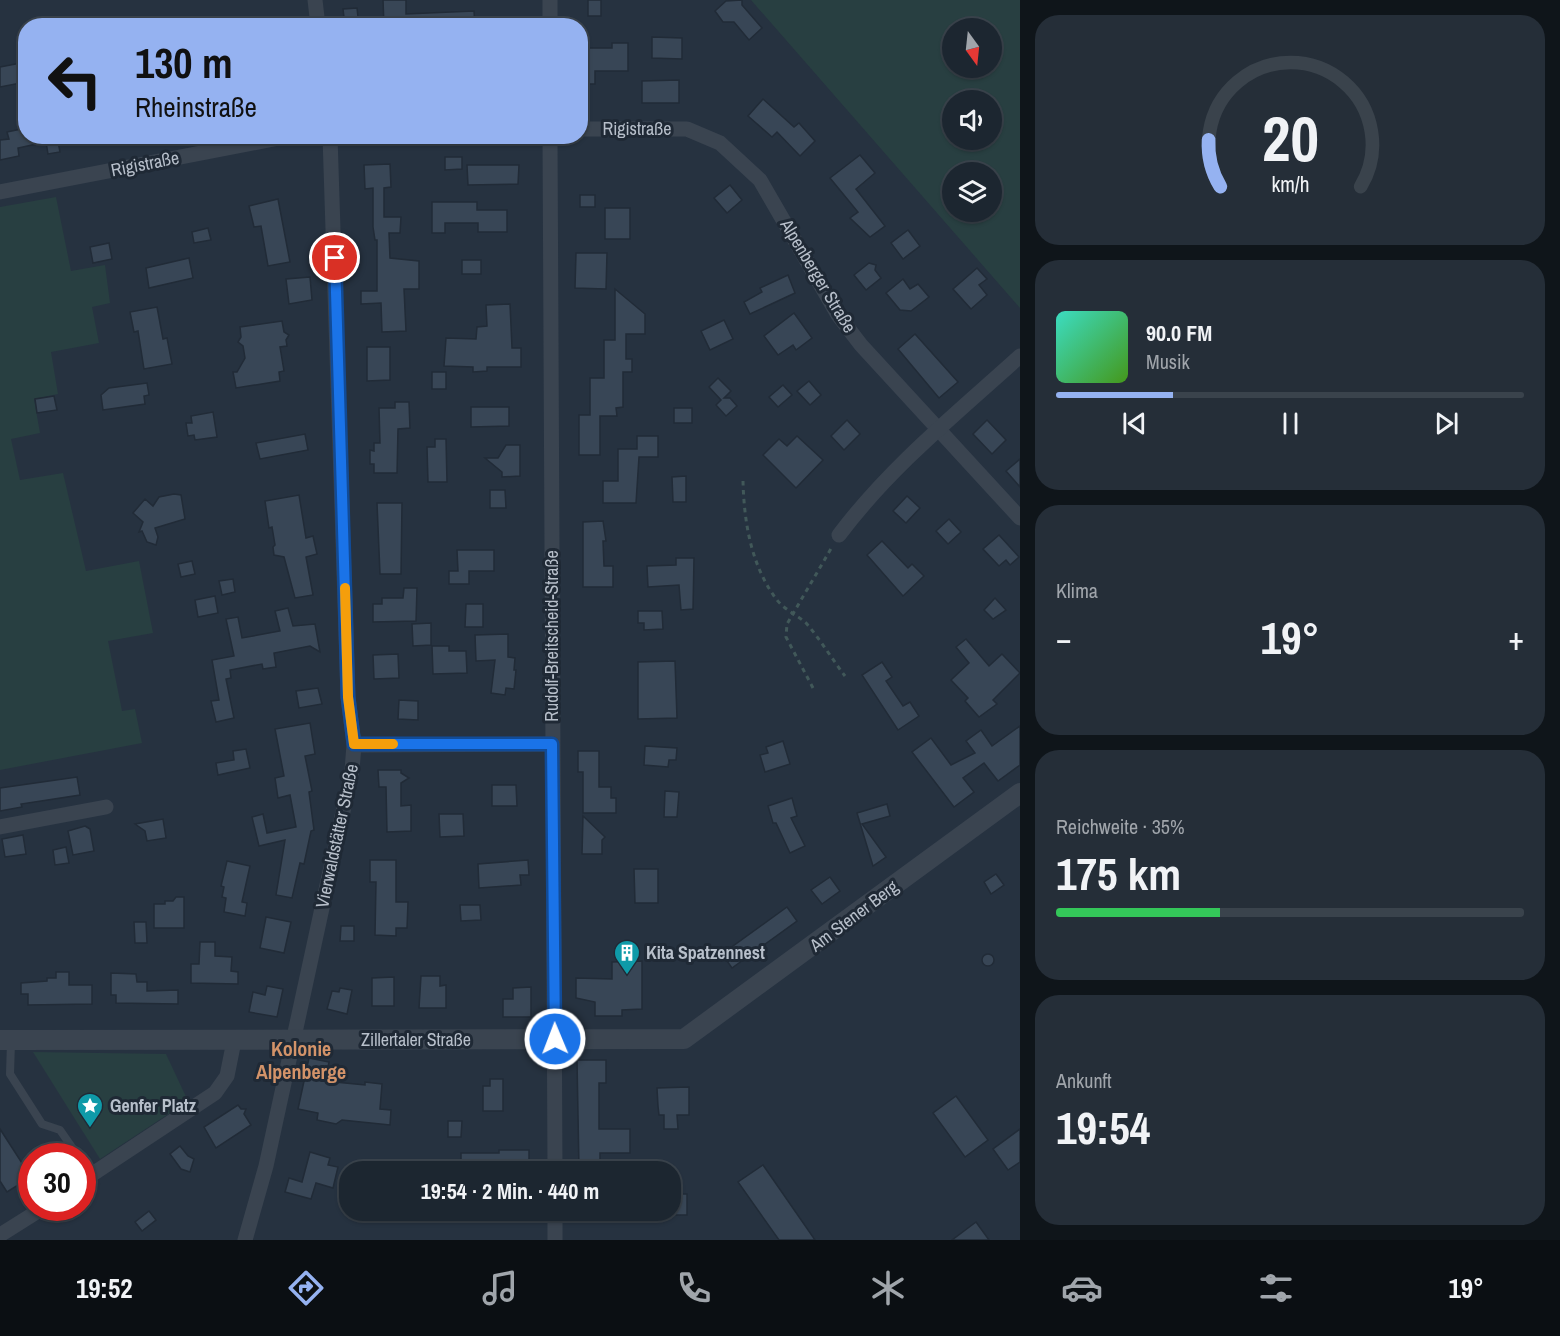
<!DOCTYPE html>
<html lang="de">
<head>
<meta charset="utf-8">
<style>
  :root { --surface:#1c2630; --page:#252e38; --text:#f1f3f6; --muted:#a0a5ab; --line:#3a434c; --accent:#95b2f1 }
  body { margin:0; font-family:"Archivo Narrow",sans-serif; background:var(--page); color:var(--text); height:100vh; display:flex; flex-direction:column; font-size:22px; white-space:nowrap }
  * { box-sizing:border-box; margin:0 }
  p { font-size:20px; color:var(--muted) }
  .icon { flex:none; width:33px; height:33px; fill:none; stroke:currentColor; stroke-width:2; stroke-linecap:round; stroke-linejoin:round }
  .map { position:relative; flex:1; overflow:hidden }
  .sheet { display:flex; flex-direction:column; gap:15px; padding:15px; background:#0f151a; width:540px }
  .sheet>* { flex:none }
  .hud { position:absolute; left:18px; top:18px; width:570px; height:126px; border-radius:24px; box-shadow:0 2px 4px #0004,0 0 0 2px var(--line); background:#95b2f1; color:#111; overflow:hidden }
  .needle { width:39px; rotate:165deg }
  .controls { position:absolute; left:942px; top:18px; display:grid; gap:12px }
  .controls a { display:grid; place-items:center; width:60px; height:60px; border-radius:50%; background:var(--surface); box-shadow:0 2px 4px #0004,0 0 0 2px var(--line); font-size:30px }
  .speed { position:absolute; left:18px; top:1143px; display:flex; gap:12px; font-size:30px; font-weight:700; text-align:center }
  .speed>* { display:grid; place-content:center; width:78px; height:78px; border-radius:50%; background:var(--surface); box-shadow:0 2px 4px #0004,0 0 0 2px var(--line); line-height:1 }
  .speed .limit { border:9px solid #d22; background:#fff; color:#111 }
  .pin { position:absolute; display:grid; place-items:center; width:51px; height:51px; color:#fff; margin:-26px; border:3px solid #fff; border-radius:50%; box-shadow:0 2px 6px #0007 }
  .me { position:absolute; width:66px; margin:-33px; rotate:359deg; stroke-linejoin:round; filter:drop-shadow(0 0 4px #0008) }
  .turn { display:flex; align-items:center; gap:21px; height:126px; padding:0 18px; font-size:27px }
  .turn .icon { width:78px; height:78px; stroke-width:2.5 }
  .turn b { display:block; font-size:42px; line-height:51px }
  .big { font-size:45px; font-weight:800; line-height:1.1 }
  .sheet .widget { flex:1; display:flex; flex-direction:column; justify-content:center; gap:9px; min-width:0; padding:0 21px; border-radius:24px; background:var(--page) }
  .sheet .dial { align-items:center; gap:0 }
  .dial svg { height:156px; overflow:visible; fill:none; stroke:var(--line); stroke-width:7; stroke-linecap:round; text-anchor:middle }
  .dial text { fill:var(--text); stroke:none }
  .song { display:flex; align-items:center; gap:18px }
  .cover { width:72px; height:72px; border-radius:9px; background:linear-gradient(135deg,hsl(170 70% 55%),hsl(100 70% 35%)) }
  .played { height:6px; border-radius:3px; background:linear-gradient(90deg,var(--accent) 25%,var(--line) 25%) }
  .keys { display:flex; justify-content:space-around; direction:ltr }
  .heat { display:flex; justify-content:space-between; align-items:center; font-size:33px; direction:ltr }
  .charge { height:9px; border-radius:4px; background:linear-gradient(90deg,#34c759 35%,var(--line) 0) }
  .trip { position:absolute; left:339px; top:1161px; width:342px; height:60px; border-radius:24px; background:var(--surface); box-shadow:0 2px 4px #0004,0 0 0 2px var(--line); font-weight:800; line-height:60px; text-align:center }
  .tabs { display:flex; height:96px; justify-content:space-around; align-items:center; background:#0b0f13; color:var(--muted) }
  .tabs .icon { width:42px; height:42px }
  .tabs .active { color:var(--accent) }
  .tabs b { font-size:27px; color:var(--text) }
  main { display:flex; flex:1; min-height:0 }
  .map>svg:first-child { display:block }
</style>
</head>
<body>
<main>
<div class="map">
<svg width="1020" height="1240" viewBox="0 0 1020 1240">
  <rect width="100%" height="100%" fill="#263240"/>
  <g fill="#283f41" fill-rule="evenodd">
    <path d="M751 0H1020V308ZM952 28H992V68H952ZM952 100H992V140H952ZM952 172H992V212H952Z"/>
    <polygon points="56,197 71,271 105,265 110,303 92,307 99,343 51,352 58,394 34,399 40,433 11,439 20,480 63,473 86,571 139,561 153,633 108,641 122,711 135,709 142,743 0,770 0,207"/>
    <polygon points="33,1052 166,1054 188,1101 100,1159"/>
  </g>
  <g fill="#384656" stroke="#212b37" stroke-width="1.5">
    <polygon points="383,0 406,0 406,14 474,11 475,26 384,26"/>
    <rect x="588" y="0" width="13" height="16"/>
    <polygon points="742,0 742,5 762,28 749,40 734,22 723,22 715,11 726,1"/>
    <polygon points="357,8 359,26 345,26 343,9"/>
    <polygon points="652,37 682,38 682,59 652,58"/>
    <polygon points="612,43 628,43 628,71 595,71 595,84 580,84 580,52 585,52 585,48 612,48"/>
    <polygon points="26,62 26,82 0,87 0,67"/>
    <polygon points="679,80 679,103 642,103 642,81"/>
    <polygon points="763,99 794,127 799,123 815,141 800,156 777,132 772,137 748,116"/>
    <polygon points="26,128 26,136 57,136 60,152 48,154 46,142 18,148 19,156 0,160 0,140 9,139 7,132"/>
    <polygon points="860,155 875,173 856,189 885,226 870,237 850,218 858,212 830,178"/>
    <polygon points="445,157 462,157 462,169 445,170"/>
    <polygon points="390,164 391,187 384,188 384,217 401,217 400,233 389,233 390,258 419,261 419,289 404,289 406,331 382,332 381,303 361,304 361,291 377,291 377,240 375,240 373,227 373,188 365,189 364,165"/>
    <polygon points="467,165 519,165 518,184 468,185"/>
    <polygon points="730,185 742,200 727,213 714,198"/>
    <rect x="580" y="195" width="15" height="12"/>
    <polygon points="278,199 290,262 268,266 261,226 254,227 249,206"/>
    <polygon points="432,202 477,202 477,210 507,210 507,232 478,232 478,223 445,223 445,233 432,233"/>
    <rect x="605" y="208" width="25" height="31"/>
    <polygon points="208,228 211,240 194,243 192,232"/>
    <polygon points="908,230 920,246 903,259 891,243"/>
    <polygon points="109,243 112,259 93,263 90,247"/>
    <polygon points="576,253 607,253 606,289 575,288"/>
    <polygon points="189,258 193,278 149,288 146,268"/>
    <rect x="462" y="260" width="19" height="14"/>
    <polygon points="869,263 876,265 875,270 881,278 866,290 854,275"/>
    <polygon points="977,268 987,279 979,285 987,295 971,309 953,289"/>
    <polygon points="788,275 795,293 750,314 744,302 762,292 760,288"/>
    <polygon points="310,277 312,300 289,304 286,279"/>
    <polygon points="903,279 910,289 918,284 929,297 911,311 900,310 886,293"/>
    <polygon points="615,289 645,314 645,334 626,334 626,359 632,359 632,372 623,372 623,407 616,408 617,416 600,416 600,455 579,455 579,415 590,415 590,378 604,378 604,340 615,340"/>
    <polygon points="510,304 512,348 521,348 521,367 487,367 487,371 473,372 473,367 444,366 446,338 476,339 477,327 487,326 486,305"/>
    <polygon points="157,307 163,339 167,338 172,364 144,369 138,331 134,332 130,312"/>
    <polygon points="794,313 812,338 796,350 793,345 778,355 764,336"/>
    <polygon points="724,320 733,339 710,350 701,331"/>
    <polygon points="282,321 284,332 289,335 286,340 287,346 280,347 284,371 279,372 280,381 236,388 233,372 237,372 245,358 243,346 238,342 241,337 240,327"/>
    <polygon points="915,334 958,382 939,398 898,349"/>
    <polygon points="367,347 390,347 390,380 367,381"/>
    <rect x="432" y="372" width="14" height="17"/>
    <polygon points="718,378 731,391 724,398 730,398 737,406 726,416 716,405 721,400 709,387"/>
    <polygon points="809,381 821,395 810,405 797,391"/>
    <polygon points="147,383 149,395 144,396 145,404 103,410 101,395 109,388"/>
    <polygon points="783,385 792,395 778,407 769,397"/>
    <polygon points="54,396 57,410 37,413 35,399"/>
    <polygon points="395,402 409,402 410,428 398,429 397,473 374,473 374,464 370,464 370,450 374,451 374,443 380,443 379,408 395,408"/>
    <polygon points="471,407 509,407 509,426 471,427"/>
    <rect x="674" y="408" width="18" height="15"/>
    <polygon points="213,412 217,437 195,440 194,435 188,436 186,423 192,423 191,416"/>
    <polygon points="847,420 860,434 844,450 831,436"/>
    <polygon points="987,420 1006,440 992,454 973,434"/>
    <polygon points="305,434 308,450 260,459 256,443"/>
    <polygon points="637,436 658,436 658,457 639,457 636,503 603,503 603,481 618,481 618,449 637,449"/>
    <polygon points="797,436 823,460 796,488 763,455 779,439 787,446"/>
    <polygon points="435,439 446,439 447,482 428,482 427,447 435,447"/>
    <polygon points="506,445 520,445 520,476 502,477 502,472 485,458 498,458"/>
    <polygon points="1020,459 1020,487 1006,471"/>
    <polygon points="686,476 686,502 673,502 672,477"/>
    <polygon points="490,490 505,490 506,508 490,508"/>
    <polygon points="174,494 181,495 185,519 155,528 158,537 156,545 147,542 142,531 139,532 143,522 133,513 145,499 153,506 159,497"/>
    <polygon points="299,495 306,538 313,536 317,554 306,557 313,595 295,598 284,557 274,555 273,547 275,545 272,527 269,528 265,501"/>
    <polygon points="907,496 920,508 906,523 893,511"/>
    <polygon points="377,503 402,503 401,574 380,574"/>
    <polygon points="949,519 961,532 948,544 936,531"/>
    <polygon points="603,521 606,541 603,541 604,566 613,566 613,587 583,587 583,522"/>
    <polygon points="999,535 1019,557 1010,565 1006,560 999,566 983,549"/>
    <polygon points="882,541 908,568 912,564 924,576 903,596 867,555"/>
    <polygon points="457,550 494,550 494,571 469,571 469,584 449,584 449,571 458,571"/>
    <polygon points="676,558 694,558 693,609 681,610 679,585 648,587 647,566 676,565"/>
    <polygon points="192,561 195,574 181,577 178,564"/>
    <polygon points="233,579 235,592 222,595 219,581"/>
    <polygon points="404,588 417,588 416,621 373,622 373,604 382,604 382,598 403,598"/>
    <polygon points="215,596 218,613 198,617 195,600"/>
    <polygon points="995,598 1006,610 993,619 984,610"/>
    <polygon points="466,604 483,604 483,627 465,627"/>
    <polygon points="288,608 293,626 315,624 320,652 310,646 274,653 276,667 263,669 262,664 230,670 231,678 226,679 234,718 216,722 211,701 219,700 212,660 234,656 226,619 238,617 242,638 280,631 275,611"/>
    <polygon points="638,611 662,611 663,629 644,630 644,623 638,623"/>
    <polygon points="431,623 431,645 413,646 412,624"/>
    <polygon points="508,634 508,657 515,658 514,670 516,670 514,689 506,688 505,695 491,693 495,660 476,661 475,635"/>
    <polygon points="966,639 989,666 1002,654 1020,673 993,700 997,704 979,717 965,701 968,698 951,680 969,663 956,647"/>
    <polygon points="432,646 449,646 449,651 466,651 467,673 433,674"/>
    <polygon points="398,654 399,678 374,679 373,655"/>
    <polygon points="675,661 677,718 638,719 638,662"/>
    <polygon points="882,662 892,677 886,681 903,706 910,702 919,716 898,730 862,675"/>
    <polygon points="318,688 322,704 299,708 296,691"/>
    <polygon points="399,700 418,701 418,720 398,719"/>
    <polygon points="310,723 315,754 305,756 312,791 309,792 314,830 311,831 304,864 300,863 292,898 276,895 285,840 259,846 252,817 263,814 267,833 296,827 290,795 278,798 275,778 284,776 275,729"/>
    <polygon points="1020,726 1020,765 998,781 984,763 963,778 974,792 954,807 912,752 931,738 951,765 975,753 966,741 981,730 992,746"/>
    <polygon points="783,741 790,764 765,772 760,755 768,753 766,747"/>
    <polygon points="645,746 677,748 676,760 669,760 668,767 644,765"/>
    <polygon points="246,749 250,768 218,775 216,763 234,760 233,751"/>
    <polygon points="578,751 599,751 599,787 611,787 611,798 616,798 616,813 583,813 583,772 578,772"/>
    <polygon points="378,770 401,770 401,773 409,778 401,783 401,806 411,805 411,831 387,832 386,787 379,787"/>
    <polygon points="77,777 80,795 21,804 22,807 0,811 0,788"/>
    <polygon points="492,785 516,785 517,806 492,806"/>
    <polygon points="665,791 679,792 677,817 664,817"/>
    <polygon points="792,798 797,816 791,818 805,846 790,853 776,823 773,823 768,806"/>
    <polygon points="887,804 890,816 862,824 886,857 873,866 857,813"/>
    <polygon points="439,814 463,814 464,836 440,837"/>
    <polygon points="583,816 605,837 602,840 602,854 582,854"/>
    <polygon points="163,819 166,838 147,841 145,831 135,824"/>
    <polygon points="85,826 90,829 94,851 73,855 68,831"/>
    <polygon points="23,835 26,854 5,857 2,839"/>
    <polygon points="66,847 69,863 55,865 53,850"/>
    <polygon points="370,860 396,860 396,902 408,902 407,928 396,928 396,936 375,935 376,882 370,882"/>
    <polygon points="528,860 529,875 520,875 521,885 479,888 478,864"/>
    <polygon points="227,861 250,866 242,902 247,903 245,916 224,912 226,898 222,897 224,887 221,886"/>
    <polygon points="634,869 658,869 658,903 635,903"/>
    <polygon points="996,874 1004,885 991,894 984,882"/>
    <polygon points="830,877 840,891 822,904 811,890"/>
    <polygon points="176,897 184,897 184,928 154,928 154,904 165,904 165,901 173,901"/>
    <polygon points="460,905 480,905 481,920 461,921"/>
    <polygon points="787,907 797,921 732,968 722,954"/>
    <polygon points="266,917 291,922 284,953 260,948"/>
    <polygon points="134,922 146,922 147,943 135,943"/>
    <polygon points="341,926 354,926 354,941 340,941"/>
    <polygon points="200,942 215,942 215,956 232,957 231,971 238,972 238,984 191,983 191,964 199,964"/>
    <circle cx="988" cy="960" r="6"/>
    <polygon points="642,961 642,1009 622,1010 622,1016 595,1016 595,1002 576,998 576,978 612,979 612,962"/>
    <polygon points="56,972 69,972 69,985 92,985 92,1004 28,1005 28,994 21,994 21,983 47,981 47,978 56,978"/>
    <polygon points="111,973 136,974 137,982 147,982 147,991 178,990 178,1004 116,1003 116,995 111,995"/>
    <polygon points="421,976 440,976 440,986 446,985 446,1008 419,1008"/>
    <polygon points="394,977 394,1006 372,1006 372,978"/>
    <polygon points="267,986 283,989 277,1017 249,1012 253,992 265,995"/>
    <polygon points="531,987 531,1017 503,1017 503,999 513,999 513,988"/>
    <polygon points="340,988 352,990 347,1014 327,1009 332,991 339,992"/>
    <polygon points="309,1058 329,1062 325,1081 365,1085 365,1082 382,1084 380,1109 391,1110 390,1125 342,1120 336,1124 317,1120 318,1113 298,1109"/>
    <polygon points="577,1060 606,1060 606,1083 599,1083 599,1129 630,1129 630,1153 600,1153 600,1169 579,1169"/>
    <polygon points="490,1079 503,1079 503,1111 483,1111 483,1086 490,1086"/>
    <polygon points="689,1087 689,1115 677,1115 678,1129 664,1129 664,1115 659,1115 658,1106 657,1088"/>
    <polygon points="956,1096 988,1140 965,1157 933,1113"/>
    <polygon points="238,1105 241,1109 246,1109 244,1114 251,1125 216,1148 204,1127"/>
    <polygon points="448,1121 462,1121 461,1137 448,1137"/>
    <polygon points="0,1129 31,1177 7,1192 0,1181"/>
    <polygon points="1020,1129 1020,1162 1008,1170 993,1149"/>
    <polygon points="180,1146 188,1156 194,1159 190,1172 181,1169 170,1154"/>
    <polygon points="499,1150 529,1150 529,1172 474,1172 474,1168 461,1168 461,1153 499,1153"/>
    <polygon points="310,1152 330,1158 328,1165 338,1167 333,1188 316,1183 311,1199 285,1192 289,1178 302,1182"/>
    <polygon points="763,1165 815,1240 779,1240 738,1182"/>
    <rect x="670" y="1194" width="17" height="21"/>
    <polygon points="149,1211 156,1220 142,1231 135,1222"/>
    <polygon points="976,1222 989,1240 952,1240"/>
  </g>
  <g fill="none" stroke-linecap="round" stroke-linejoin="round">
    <g stroke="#415859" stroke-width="3" stroke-dasharray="4.5 4.5" stroke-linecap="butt">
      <path d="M743 481C744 522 751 566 777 600 785 610 797 615 806 623 820 639 832 659 845 676"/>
      <polyline points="813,688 786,637 787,624 832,547"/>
    </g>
    <g stroke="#3a4450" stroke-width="8">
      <polyline points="11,1042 10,1074 42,1124 60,1130 78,1156"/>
      <polyline points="82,1163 91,1175"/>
    </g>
    <g stroke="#3a4450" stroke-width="15">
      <polyline points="315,0 318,26"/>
      <polyline points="550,0 550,26"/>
      <polyline points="580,129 687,129 720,143 760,180 838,315 861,345 1020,518"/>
      <polyline points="550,136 555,1172"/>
      <polyline points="0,192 289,136"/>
      <path d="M839 535C890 467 957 413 1020 356"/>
      <polyline points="354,745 552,744"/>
      <polyline points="0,827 106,807"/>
      <polyline points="82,1181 215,1093 227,1076 234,1041"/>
      <polyline points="555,1210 555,1240"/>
      <polyline points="0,1235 43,1208"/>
      <polyline points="245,1240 266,1166 352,770 354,745 348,697 330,136"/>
    </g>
    <polyline stroke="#3a4450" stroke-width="20" points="0,1040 684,1039 1020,793"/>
  </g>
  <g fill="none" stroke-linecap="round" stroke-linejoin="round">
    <defs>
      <polyline id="route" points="335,258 348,697 354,744 552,744 555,1039"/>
    </defs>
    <use href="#route" stroke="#114b97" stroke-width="15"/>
    <use href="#route" stroke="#1a73e8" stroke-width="10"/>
    <polyline stroke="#f59e0b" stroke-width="10" points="345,588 348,697 354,744 393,744"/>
  </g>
  <defs>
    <symbol id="building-pin" viewBox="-11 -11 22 30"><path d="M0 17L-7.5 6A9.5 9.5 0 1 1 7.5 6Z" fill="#0f9aa8" stroke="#1f2935"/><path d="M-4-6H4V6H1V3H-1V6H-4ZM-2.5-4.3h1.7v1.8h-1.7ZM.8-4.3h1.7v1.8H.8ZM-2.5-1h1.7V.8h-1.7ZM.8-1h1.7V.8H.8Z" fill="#fff"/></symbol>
    <symbol id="sight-pin" viewBox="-11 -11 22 30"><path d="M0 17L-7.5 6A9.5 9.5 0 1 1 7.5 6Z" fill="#0f9aa8" stroke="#1f2935"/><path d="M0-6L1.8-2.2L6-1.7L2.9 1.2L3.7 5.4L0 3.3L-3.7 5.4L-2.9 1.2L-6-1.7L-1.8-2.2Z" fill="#fff"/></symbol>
  </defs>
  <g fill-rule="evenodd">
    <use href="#building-pin" x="612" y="938" width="30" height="40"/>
    <use href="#sight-pin" x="75" y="1091" width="30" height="40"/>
  </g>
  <g text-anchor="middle" stroke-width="6" stroke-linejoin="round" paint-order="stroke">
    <g font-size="18" fill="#b7bfca" stroke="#1f2935">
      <text x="637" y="135">Rigistraße</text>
      <text transform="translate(145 164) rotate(-11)" y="6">Rigistraße</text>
      <text transform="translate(818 276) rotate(59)" y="6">Alpenberger Straße</text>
      <text transform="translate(552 636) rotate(-90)" y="6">Rudolf-Breitscheid-Straße</text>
      <text transform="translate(337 836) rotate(-78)" y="6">Vierwaldstätter Straße</text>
      <text transform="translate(854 916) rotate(-37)" y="6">Am Stener Berg</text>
      <text x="416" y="1046">Zillertaler Straße</text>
    </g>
    <g font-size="18" font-weight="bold" fill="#b7bfca" stroke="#1f2935" text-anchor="start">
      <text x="646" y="959">Kita Spatzennest</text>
      <text x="110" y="1112">Genfer Platz</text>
    </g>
    <g font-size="20" font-weight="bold" fill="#d39369" stroke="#1f2935">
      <text x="301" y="1056">Kolonie<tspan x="301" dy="23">Alpenberge</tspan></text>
    </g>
  </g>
</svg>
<div class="controls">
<a><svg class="needle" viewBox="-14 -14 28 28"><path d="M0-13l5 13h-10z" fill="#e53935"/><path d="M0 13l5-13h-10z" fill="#a0a5ab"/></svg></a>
<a><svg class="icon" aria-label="sound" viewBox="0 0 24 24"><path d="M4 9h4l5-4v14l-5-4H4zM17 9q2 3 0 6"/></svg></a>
<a><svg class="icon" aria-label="layers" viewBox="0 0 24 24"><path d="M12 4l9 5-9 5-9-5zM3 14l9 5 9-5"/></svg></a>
</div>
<div class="speed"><div class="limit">30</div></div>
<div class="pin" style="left:335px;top:258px;background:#d93025"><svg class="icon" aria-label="arrive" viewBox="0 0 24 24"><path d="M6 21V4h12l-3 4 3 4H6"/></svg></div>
<svg class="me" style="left:555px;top:1039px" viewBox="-20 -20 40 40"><circle r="17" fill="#1a73e8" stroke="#fff" stroke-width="3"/><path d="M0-11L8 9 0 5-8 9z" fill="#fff"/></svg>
<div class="trip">19:54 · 2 Min. · 440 m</div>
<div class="hud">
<div class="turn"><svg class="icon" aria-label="left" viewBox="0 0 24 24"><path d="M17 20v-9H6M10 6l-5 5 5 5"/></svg><div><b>130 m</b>Rheinstraße</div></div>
</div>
</div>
<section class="sheet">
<div class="widget dial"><svg viewBox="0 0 100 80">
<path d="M14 69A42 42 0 1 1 86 69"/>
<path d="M14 69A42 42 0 0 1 8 45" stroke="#95b2f1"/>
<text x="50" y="56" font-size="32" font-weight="700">20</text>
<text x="50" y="72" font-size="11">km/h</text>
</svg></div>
<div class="widget">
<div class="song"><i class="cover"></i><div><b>90.0 FM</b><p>Musik</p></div></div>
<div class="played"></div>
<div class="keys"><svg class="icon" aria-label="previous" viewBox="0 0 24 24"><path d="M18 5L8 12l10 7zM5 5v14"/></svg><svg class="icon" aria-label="pause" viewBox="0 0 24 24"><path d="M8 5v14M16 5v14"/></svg><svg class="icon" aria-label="next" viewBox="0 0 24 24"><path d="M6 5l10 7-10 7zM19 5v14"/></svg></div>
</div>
<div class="widget"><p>Klima</p>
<div class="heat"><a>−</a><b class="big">19°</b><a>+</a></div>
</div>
<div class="widget"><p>Reichweite · 35%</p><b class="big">175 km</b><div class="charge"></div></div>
<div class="widget"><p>Ankunft</p><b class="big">19:54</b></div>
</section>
</main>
<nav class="tabs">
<b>19:52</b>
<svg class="icon active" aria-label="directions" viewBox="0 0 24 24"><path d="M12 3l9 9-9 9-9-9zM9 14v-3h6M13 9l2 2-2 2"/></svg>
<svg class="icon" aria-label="music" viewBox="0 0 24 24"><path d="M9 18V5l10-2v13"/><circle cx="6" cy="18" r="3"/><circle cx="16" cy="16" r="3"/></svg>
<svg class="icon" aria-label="phone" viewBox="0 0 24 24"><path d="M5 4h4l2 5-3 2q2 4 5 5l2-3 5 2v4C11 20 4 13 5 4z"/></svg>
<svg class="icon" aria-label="climate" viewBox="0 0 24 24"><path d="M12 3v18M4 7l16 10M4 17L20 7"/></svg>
<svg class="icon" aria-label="car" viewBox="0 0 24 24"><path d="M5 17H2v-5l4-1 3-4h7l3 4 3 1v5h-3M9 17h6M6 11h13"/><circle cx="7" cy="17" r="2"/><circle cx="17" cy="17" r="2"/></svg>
<svg class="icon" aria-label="filters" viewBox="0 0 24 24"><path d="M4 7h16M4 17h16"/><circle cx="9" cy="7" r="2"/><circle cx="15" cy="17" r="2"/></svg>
<b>19°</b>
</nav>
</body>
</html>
